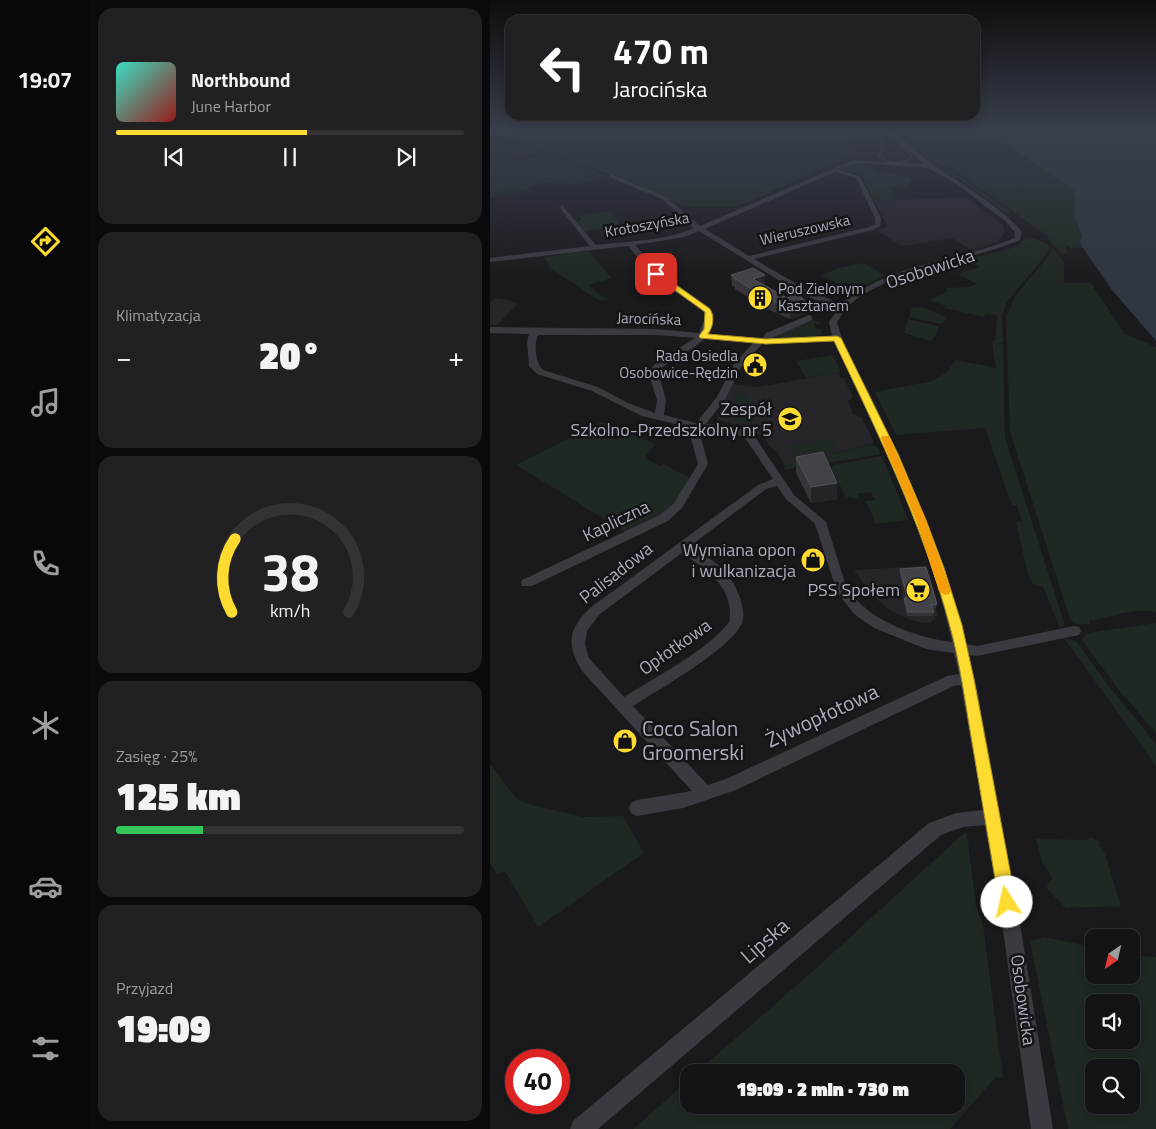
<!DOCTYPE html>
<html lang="pl">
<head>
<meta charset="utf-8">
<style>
  :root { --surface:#141315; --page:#212022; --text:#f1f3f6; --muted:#9d9ea0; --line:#333234; --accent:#fddb31 }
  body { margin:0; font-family:"Titillium Web",sans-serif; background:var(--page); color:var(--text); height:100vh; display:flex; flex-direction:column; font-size:19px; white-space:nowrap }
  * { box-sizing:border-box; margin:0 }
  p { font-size:16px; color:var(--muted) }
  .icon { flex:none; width:28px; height:28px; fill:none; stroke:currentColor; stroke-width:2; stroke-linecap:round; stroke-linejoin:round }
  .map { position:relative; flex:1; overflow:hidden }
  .panel { display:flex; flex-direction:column; gap:8px; padding:8px; background:#0b0a0c; width:400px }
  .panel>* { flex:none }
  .hud { position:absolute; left:15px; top:15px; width:475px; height:105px; border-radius:15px; box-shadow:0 2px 12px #0003,0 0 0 1px var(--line); background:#202124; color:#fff; overflow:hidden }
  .needle { width:32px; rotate:214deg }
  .tools { position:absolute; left:595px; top:929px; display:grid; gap:10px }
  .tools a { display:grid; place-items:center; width:55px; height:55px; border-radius:10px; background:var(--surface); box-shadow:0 2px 12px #0003,0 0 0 1px var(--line); font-size:25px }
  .speed { position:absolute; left:15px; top:1049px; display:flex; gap:10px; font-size:25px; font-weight:700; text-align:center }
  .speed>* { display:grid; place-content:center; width:65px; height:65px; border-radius:50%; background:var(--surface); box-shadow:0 2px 12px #0003,0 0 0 1px var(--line); line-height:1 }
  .speed .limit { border:8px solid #d22; background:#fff; color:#111 }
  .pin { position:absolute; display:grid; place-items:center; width:42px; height:42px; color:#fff; margin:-21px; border-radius:10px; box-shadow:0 2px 8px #0006 }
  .me { position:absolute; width:55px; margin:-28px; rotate:350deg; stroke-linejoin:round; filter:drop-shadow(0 0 4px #0008) }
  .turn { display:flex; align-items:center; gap:18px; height:105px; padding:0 25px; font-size:22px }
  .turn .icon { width:65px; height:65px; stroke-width:2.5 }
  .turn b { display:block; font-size:35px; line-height:42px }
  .big { font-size:38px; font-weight:800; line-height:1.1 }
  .panel .tile { flex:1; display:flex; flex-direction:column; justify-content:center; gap:8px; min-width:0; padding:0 18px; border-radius:15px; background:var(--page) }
  .panel .dial { align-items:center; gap:0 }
  .dial svg { height:130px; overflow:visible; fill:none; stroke:var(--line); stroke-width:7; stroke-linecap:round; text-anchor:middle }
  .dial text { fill:var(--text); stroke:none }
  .song { display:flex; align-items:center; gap:15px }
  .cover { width:60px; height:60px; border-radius:8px; background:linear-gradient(135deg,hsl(170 70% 55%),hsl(0 70% 35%)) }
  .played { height:5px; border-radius:2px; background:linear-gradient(90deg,var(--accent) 55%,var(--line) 55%) }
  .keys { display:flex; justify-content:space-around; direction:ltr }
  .heat { display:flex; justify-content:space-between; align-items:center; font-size:28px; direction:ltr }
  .charge { height:8px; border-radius:4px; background:linear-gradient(90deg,#34c759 25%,var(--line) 0) }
  .trip { position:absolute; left:190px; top:1064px; width:285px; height:50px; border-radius:15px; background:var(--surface); box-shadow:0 2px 12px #0003,0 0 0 1px var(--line); font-weight:800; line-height:50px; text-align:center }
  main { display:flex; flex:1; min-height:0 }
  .tabs { display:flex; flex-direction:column; width:90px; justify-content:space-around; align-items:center; background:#080808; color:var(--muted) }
  .tabs .icon { width:35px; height:35px }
  .tabs .on { color:var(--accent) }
  .tabs b { font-size:22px; color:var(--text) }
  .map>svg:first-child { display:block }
</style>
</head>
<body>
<main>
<nav class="tabs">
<b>19:07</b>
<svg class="icon on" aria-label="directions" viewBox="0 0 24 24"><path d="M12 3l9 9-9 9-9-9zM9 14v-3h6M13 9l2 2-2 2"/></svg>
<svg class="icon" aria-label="music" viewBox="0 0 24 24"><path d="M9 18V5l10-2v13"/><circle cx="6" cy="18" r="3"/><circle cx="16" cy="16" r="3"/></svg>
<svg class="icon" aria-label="phone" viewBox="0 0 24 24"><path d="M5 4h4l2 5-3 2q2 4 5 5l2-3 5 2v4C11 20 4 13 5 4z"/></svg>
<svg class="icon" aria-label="climate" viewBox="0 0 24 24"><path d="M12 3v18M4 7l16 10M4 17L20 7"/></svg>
<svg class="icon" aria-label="car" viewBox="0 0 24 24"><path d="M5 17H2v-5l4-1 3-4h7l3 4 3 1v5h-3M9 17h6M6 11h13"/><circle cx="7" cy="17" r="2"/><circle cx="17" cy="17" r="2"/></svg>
<svg class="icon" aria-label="filters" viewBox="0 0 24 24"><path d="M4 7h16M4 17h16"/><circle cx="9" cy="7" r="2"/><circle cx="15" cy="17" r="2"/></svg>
</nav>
<section class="panel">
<div class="tile">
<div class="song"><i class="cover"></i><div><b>Northbound</b><p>June Harbor</p></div></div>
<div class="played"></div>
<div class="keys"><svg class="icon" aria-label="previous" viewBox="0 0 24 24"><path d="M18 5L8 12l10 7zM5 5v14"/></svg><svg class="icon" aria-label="pause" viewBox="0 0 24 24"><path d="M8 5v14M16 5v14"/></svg><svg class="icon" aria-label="next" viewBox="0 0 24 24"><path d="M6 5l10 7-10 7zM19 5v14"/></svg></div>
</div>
<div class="tile"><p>Klimatyzacja</p>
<div class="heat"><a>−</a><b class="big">20°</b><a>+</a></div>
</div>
<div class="tile dial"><svg viewBox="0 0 100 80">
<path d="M14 69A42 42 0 1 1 86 69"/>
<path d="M14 69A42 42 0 0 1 16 24" stroke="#fddb31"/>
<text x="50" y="56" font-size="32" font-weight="700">38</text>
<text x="50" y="72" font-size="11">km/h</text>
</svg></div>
<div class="tile"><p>Zasięg · 25%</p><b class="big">125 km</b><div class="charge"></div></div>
<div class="tile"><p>Przyjazd</p><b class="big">19:09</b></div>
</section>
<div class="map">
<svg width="666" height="1129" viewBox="0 0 666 1129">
  <rect width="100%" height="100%" fill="#1a191c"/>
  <g fill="#262529">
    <polygon points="476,197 513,225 515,233 507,242 483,251 462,238 412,246 386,230 398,227 384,201"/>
    <polygon points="5,298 20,300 28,304 7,325 0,325 0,302"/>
    <polygon points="351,372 349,374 351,378 354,378 363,397 358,401 363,414 372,418 384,443 295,466 288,453 280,446 273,437 250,425 226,420 240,390 241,384 268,387"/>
    <polygon points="434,566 448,616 445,616 445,619 441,622 434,623 421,620 401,611 382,595 364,570"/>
  </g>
  <g fill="#1f2822" fill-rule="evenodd">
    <polygon points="0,128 381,128 384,131 384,134 381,134 383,130 371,129 362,145 365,154 260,201 246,206 192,206 143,182 0,133"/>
    <polygon points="440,128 489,128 515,146 565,175 583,189 585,199 584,218 587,221 592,237 590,241 593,248 580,248 578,245 575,245 577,253 572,254 557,238 559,237 458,166 456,166 462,170 442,161 418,140 420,138 418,137"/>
    <path d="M0 135 54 153C41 155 27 152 16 156L30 160 57 154 118 176 87 184 49 183 39 188 8 197H0Z"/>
    <polygon points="365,163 376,163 389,173 404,173 422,178 418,188 401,187 408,200 384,201 371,174 354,170 352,168"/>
    <polygon points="447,167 465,173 521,212 517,214 471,180"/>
    <polygon points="121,211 130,225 94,231 87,221 92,220 89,216"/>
    <polygon points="536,238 546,239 558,245 559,248 556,255 517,302 512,316 513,343 506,343 513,344 515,438 575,625 570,628 553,587 543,584 538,575 526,522 532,522 527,505 522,505 519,497 495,428 406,435 385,392 442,381 456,373 466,360 506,368 502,342 505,339 507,315 496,314 494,317 455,308 456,306 439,300 458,291 456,288 479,287 487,284 468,274 489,267 476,260 526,247"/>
    <path d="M562 248 574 262V283H601L635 334 666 347V612C643 607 622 617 599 621V624H587L580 619 520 432 516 317 525 296 561 253Z"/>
    <polygon points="98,251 122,278 98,285 112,296 119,299 110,301 59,267 55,257"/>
    <polygon points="374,263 395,276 363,290 331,276 349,268"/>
    <polygon points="430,307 436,308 457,318 451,324 419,317 422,308"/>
    <polygon points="322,319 330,322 331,324 324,324 325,329 331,329 332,334 324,337 283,337 283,335"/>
    <polygon points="418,319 449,326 446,335 441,341 414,333"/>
    <polygon points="343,355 351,372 316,378 306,361"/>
    <polygon points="255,393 265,421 261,424 255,422 246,423 245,419 236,419 235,417 239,416 235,410 242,408 238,407 238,404 245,403 244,398 241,395"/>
    <polygon points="111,422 166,444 154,458 170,466 174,464 201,479 188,498 170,517 137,533 26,465"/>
    <polygon points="342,439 347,452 303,457 299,445"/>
    <polygon points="382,444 388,448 391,454 331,464 309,465 304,468 295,470 294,466"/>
    <polygon points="392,456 418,520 386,524 376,501 385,500 381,492 367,494 369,499 356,497 341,469 344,465"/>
    <polygon points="666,623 666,733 629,690 592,640 596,634 604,632"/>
    <polygon points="574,638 586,641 618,685 666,744 666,766"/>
    <polygon points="0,764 27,799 38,804 93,817 133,816 154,853 48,927 15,871 7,874 0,863"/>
    <polygon points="474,833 477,834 486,905 493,925 513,1078 506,1077 460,1129 143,1129 199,1080 199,1105 466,1105 466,1072 207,1072 323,971"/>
    <polygon points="600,837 611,842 608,844 615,854 631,906 576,908 558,890 557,886 562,879 560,873 552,862 546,839 598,840"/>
    <path d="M554 937 604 947V975H641V955L666 957V1129H578L540 941ZM604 1002H641V1040H604ZM604 1068H641V1105H604Z"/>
  </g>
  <polygon fill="#2e3641" points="490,128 565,128 571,130 580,130 580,128 666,128 666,341 622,290 591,245 590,241 592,237 587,221 584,218 585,199 583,189"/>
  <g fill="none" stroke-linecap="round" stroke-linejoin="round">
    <path fill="#3a3a41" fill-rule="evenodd" d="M392 128C403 127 415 141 423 148 457 179 502 197 532 232L530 240C481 261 396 271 358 306 354 310 351 317 347 322 355 354 375 382 388 412 422 488 457 563 476 644L487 646 584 626 589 627 591 631 589 635 584 636 487 656 479 655 488 695 530 923 563 1129H541L512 923 495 825 473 827 451 835 108 1129H80L83 1121 439 823 466 813 493 810 471 685 464 686 246 790 193 808 147 816 141 813 139 808 141 803 147 800 202 791 92 671C76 644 78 630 100 608L268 485 283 479 255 438 239 431 211 430 210 435 218 464 192 508 178 521 42 586H32L31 583 32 580 170 515 184 503 208 464 200 435 202 428 152 416 102 391 47 374 39 366 37 342 39 334 0 333V327L166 329 209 333 216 315 212 310 166 279 138 246 0 262V258L100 246 69 207 72 205 106 245C139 241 175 241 204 228L172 199 119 177 121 174 176 197 210 226 363 160 434 164ZM366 163 438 168 468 185 515 221 525 232V238C469 261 398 264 351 304L317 290 264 259 383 230 390 226 391 218 370 176 350 170ZM345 172 366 178 385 218V224L379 227 259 256 215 229ZM209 231 311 294 348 309 339 322 342 336 282 338 322 320V316L319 315 276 333 273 338 218 334 224 315 218 306 172 275 145 245 195 237ZM48 335H166L205 338 167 362 158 372 167 400 165 413 138 403 108 387 53 370C45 362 44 345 48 335ZM214 339 263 343 244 364 227 397 206 423 174 415 176 400 168 372C181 357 200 353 214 339ZM344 341C392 437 439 537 462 642 426 638 371 618 355 583L336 522 304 495 263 434 241 425 216 424 236 398 251 367 272 344ZM287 486 296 499 325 524 347 592 364 614 384 628 436 649 464 653 469 674 457 676 236 779 218 785 143 706C168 690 241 649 252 623 258 607 243 579 232 568 223 560 210 553 200 546L276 489ZM192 553C215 569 246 588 239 622 217 651 165 677 134 697L99 658 95 644 97 631 110 614Z"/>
    <g stroke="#4d4e56" stroke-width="1">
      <polyline points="386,128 392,135 392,152 389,156"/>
      <path d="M389 128 408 142 422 157C412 165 399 164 389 156"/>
    </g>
  </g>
  <g fill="#36353a">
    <polygon points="241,275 275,275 275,285 274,285 297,298 317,302 317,313 300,319 275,308 245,289 245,287 242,286"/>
    <polygon points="306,457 347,483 347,499 321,503 306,473"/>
    <polygon points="410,569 447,604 446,608 443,609 444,612 443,616 417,616 414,602 414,598 416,598 410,573"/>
  </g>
  <g fill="#252428">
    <polygon points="275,275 275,285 263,289 263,279"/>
    <polygon points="317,302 317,313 300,319 300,309"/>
    <polygon points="347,483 347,499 321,503 321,487"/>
  </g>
  <g fill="#424248" stroke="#53535a">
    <polygon points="263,268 275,275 263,279 297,298 307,294 317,302 300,309 275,297 244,278 246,278 241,275"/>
    <polygon points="333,452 347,483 321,487 306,457"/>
    <polygon points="436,567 447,604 441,605 444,612 418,612 414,598 417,597 410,569"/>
  </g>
  <linearGradient id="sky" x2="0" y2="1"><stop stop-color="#0e0e0f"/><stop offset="0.45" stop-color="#383e4b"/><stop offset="1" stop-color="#383e4b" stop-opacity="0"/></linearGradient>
  <rect width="666" height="286" fill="url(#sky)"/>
  <path fill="#fddb31" stroke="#a48e20" d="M164 272H168L220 309C225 317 223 327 218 334L276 339 347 336 351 338 408 454 436 520 454 568 472 625 484 679 526 902 523 908 517 910 511 908 509 902C500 849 491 795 482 742 475 702 470 662 459 623 432 524 388 433 344 341L276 344 210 338 209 336 214 329 215 312 164 275Z"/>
  <polygon fill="#f59e0b" points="392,436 399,436 400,438 436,520 461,591 459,594 455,595 449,591 426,520 391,438"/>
  <defs>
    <symbol id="building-disc" viewBox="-11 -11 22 22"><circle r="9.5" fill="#fddb31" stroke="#151417"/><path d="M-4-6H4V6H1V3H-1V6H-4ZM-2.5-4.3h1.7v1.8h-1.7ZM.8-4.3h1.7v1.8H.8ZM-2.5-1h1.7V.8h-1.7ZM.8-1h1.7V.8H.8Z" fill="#111"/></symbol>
    <symbol id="civic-disc" viewBox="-11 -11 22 22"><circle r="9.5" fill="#fddb31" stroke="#151417"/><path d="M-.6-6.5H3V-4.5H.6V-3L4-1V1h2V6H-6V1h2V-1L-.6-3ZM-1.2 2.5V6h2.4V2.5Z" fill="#111"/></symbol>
    <symbol id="school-disc" viewBox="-11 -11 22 22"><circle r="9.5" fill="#fddb31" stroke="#151417"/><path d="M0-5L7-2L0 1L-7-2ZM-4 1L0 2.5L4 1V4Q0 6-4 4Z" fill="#111"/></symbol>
    <symbol id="shop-disc" viewBox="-11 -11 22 22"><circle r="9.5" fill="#fddb31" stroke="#151417"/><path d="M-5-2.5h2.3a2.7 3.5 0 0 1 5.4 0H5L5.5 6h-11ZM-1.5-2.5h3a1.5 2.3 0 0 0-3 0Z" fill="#111"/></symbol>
    <symbol id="supermarket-disc" viewBox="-11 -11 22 22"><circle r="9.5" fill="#fddb31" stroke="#151417"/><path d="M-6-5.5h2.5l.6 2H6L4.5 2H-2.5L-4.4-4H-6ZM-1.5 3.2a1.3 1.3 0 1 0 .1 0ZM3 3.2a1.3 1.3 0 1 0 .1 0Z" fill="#111"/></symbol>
  </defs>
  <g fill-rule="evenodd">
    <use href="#building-disc" x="256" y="284" width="28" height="28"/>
    <use href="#civic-disc" x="251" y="351" width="28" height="28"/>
    <use href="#school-disc" x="286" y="405" width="28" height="28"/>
    <use href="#shop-disc" x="309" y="546" width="28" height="28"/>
    <use href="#supermarket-disc" x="414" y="576" width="28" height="28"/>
    <use href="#shop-disc" x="121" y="727" width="28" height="28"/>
  </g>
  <g text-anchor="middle" stroke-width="5" stroke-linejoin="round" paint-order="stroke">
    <g font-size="15" fill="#abaebc" stroke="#151417">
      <text transform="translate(157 225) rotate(-10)" y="5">Krotoszyńska</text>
      <text transform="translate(315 230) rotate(-13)" y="5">Wieruszowska</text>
      <text transform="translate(159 319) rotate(2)" y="5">Jarocińska</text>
    </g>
    <g font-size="15" fill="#abaebc" stroke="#151417" text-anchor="start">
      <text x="288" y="294">Pod Zielonym<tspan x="288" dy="17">Kasztanem</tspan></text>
      <text x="248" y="361" text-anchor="end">Rada Osiedla<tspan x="248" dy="17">Osobowice-Rędzin</tspan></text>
    </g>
    <g font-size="18" fill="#abaebc" stroke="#151417">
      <text transform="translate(440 269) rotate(-18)" y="6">Osobowicka</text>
      <text transform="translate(126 521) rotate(-26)" y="6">Kapliczna</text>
      <text transform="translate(126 573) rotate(-38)" y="6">Palisadowa</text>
      <text transform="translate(185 647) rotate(-35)" y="6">Opłotkowa</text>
      <text transform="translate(533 1000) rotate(82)" y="6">Osobowicka</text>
    </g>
    <g font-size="18" fill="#abaebc" stroke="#151417" text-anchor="end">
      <text x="282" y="415">Zespół<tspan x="282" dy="21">Szkolno-Przedszkolny nr 5</tspan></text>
      <text x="306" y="556">Wymiana opon<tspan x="306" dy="21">i wulkanizacja</tspan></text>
      <text x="410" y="596">PSS Społem</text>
    </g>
    <g font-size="21" fill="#abaebc" stroke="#151417">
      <text transform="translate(332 716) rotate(-25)" y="7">Żywopłotowa</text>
      <text transform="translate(275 941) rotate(-41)" y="7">Lipska</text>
    </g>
    <g font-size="21" fill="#abaebc" stroke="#151417" text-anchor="start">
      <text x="152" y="736">Coco Salon<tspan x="152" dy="24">Groomerski</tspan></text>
    </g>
  </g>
</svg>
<div class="tools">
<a><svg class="needle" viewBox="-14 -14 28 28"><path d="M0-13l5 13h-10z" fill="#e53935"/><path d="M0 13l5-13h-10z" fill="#9d9ea0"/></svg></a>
<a><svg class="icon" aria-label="sound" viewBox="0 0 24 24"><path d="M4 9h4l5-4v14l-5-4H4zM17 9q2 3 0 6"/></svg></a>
<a><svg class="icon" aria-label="search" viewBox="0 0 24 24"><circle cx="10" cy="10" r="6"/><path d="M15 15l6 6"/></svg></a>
</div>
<div class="speed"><div class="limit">40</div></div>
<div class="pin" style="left:166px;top:274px;background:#d93025"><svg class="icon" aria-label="arrive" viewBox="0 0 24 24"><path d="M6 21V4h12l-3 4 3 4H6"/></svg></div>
<svg class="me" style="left:517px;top:902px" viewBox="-20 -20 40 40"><circle r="19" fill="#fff"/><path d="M0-13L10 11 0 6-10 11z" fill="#fddb31"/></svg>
<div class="trip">19:09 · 2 min · 730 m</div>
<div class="hud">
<div class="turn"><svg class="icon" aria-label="left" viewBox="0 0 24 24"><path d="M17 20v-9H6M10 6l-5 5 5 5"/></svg><div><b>470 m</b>Jarocińska</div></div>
</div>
</div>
</main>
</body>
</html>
